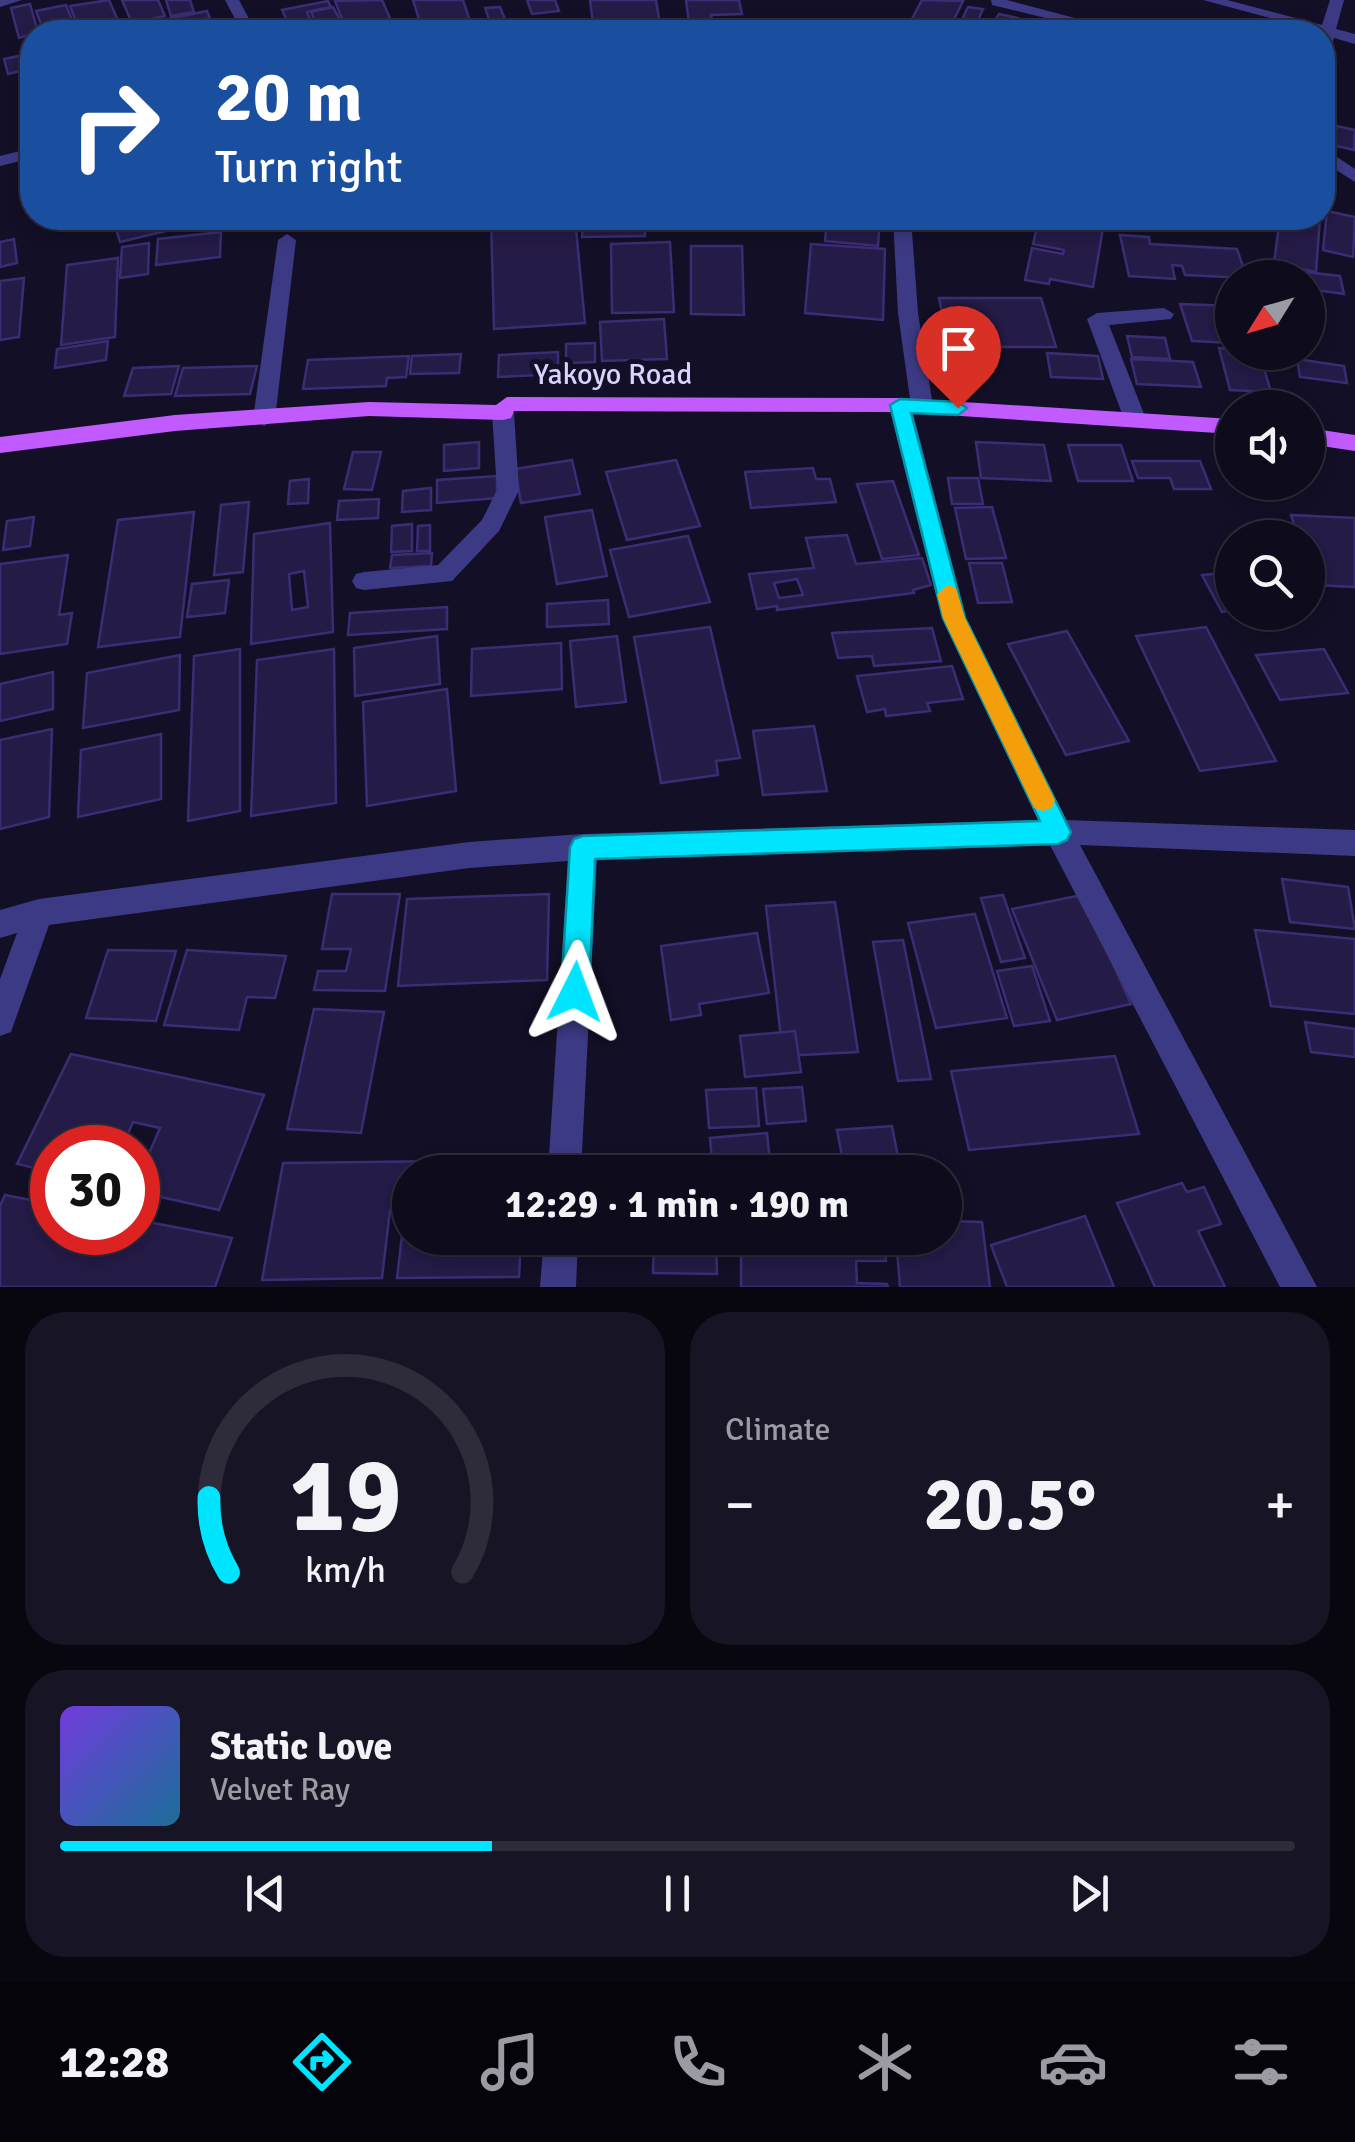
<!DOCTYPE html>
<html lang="en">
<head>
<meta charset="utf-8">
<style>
  :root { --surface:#0e0b1c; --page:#171425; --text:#f1f3f6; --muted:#9b9ba3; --line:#2e2b3b; --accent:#00e5ff }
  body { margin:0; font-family:Signika,sans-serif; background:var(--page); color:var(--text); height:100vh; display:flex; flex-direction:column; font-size:38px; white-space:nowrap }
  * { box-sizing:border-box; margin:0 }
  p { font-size:32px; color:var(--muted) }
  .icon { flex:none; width:55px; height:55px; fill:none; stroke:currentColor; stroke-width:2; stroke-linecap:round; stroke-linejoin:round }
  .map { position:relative; height:1287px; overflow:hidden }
  .panel { display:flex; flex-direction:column; gap:25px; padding:25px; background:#08060f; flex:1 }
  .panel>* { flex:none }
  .hud { position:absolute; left:20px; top:20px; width:1315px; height:210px; border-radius:40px; box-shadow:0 5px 15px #0003,0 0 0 2px var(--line); background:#1a4fa0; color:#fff; overflow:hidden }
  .needle { width:65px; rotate:233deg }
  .controls { position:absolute; left:1215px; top:260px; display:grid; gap:20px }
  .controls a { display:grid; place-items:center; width:110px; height:110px; border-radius:50%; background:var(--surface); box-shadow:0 5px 15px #0003,0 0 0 2px var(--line); font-size:50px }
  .speed { position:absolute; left:30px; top:1125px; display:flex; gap:20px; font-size:50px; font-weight:700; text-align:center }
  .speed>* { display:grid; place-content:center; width:130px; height:130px; border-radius:50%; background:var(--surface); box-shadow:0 5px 15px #0003,0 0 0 2px var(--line); line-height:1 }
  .speed .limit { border:15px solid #d22; background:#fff; color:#111 }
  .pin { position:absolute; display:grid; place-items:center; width:85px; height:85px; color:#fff; margin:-102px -42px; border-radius:50% 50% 50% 0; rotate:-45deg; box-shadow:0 0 10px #0007 }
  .pin .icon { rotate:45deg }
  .me { position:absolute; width:110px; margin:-55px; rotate:3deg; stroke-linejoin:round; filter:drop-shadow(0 0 8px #0008) }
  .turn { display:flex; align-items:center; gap:35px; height:210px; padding:0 30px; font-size:45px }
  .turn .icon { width:130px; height:130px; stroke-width:2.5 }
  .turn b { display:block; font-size:70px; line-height:85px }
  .big { font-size:75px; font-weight:700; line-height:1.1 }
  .panel .widget { flex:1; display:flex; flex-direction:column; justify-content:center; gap:15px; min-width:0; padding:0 35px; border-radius:40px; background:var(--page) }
  .panel .dial { align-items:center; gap:0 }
  .dial svg { height:260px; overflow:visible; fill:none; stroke:var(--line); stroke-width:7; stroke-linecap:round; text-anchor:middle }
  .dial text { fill:var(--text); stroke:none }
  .song { display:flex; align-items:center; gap:30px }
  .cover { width:120px; height:120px; border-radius:15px; background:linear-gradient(135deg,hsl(260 70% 55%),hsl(200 70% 35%)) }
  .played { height:10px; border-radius:5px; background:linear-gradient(90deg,var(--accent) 35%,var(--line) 35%) }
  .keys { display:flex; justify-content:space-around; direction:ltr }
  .heat { display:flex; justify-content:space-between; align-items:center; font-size:55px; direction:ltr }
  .panel .tiles { flex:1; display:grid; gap:25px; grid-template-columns:1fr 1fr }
  .widget:last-child { grid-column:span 2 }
  .trip { position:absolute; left:392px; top:1155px; width:570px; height:100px; border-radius:50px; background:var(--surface); box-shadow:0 5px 15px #0003,0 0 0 2px var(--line); font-weight:700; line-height:100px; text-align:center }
  .menu { display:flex; height:160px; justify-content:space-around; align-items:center; background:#06040b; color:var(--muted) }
  .menu .icon { width:70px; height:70px }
  .menu .on { color:var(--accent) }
  .menu b { font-size:45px; color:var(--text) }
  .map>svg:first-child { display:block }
</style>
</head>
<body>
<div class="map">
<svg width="1355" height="1287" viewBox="0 0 1355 1287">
  <rect width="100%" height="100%" fill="#130f26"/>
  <g fill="#241b47" stroke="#3b2d73" stroke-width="2.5" fill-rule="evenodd">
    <polygon points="109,0 123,32 80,32 70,6"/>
    <polygon points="122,0 158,0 165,16 132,23"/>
    <polygon points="166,0 190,0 194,12 171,16"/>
    <polygon points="382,0 396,32 347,32 335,1"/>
    <polygon points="413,0 463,0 473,30 423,32"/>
    <polygon points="527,0 555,0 559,11 532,14"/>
    <polygon points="590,0 656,0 661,31 594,32"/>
    <polygon points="686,0 739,0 742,14 711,15 712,22 689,23"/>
    <polygon points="922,0 963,1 948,32 905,32"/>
    <polygon points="328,1 331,7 307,12 314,27 337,23 339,28 292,32 282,10"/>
    <polygon points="30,4 38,32 19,38 11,8"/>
    <polygon points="66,5 74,25 44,32 36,11"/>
    <polygon points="333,7 340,20 317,25 311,12"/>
    <polygon points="500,7 509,29 493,31 485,8"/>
    <polygon points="968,7 983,9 973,32 956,32"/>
    <polygon points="207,11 210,18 166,27 163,20"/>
    <polygon points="999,14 1018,18 1009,32 988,31"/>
    <polygon points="32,53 32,68 8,74 4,59"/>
    <polygon points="1337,126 1355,130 1354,150 1333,145"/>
    <polygon points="1327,211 1355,217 1353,257 1323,250"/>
    <polygon points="113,218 170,218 174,229 120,242"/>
    <polygon points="491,218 575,218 585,323 494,329"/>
    <polygon points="827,218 880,218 878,246 825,241"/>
    <polygon points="1039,218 1103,228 1093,287 1050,279 1049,284 1025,280 1032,248 1063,254 1064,250 1033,244"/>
    <polygon points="1280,218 1320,218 1316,272 1274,263"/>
    <polygon points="645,221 645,236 582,237 583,222"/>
    <polygon points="221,232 220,257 156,265 158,239"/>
    <polygon points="1120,235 1149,237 1150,244 1237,249 1247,278 1185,275 1182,266 1172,265 1175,279 1129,276"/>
    <polygon points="14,239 17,263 0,267 0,242"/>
    <polygon points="670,242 674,312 612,313 611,244"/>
    <polygon points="149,243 148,274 120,278 122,247"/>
    <polygon points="811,244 885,249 883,320 805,313"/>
    <polygon points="691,246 742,246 744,315 691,314"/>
    <polygon points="118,258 115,337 61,345 67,265"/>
    <polygon points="1260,267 1340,276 1344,294 1308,289 1308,278 1262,278"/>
    <polygon points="24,278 19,337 0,340 0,281"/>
    <polygon points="939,298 1041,298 1056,347 949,347"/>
    <polygon points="1180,304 1232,306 1232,343 1192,341"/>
    <polygon points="664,319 667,359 602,361 600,322"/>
    <polygon points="1127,336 1165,338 1170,359 1132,357"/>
    <polygon points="108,341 106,360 55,368 57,349"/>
    <polygon points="595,343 595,362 566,363 566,344"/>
    <polygon points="1219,348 1259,352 1271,392 1230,390"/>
    <polygon points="558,352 558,374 498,377 499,355"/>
    <polygon points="1047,353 1098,356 1103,379 1051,377"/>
    <polygon points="461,354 459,373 410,374 412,356"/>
    <polygon points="409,356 406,377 387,378 386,386 303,389 308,360"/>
    <polygon points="1131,359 1193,362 1201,387 1137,384"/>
    <polygon points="1297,359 1344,366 1347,383 1300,377"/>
    <polygon points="179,366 171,394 124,396 133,368"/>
    <polygon points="257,366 250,394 175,396 183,368"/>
    <polygon points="479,442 479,468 444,471 444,445"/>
    <polygon points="976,442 1044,445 1051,481 981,478"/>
    <polygon points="1068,445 1121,445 1133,481 1078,481"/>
    <polygon points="353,452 381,452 372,490 344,489"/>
    <polygon points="572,460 580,494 521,503 515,469"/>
    <polygon points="676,460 700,526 627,540 606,472"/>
    <polygon points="1132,461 1200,461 1211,489 1174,489 1170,478 1138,478"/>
    <polygon points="813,468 816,479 830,479 836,502 751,508 745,472"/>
    <polygon points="497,476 497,498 437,503 437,480"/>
    <polygon points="948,478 978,478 983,504 952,504"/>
    <polygon points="309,479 308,503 288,504 290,481"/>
    <polygon points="893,481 919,555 882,559 857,484"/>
    <polygon points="431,488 431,510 402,512 403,491"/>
    <polygon points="379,499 378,518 337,520 339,501"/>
    <polygon points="249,502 243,572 214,575 221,505"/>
    <polygon points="992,507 1006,558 966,559 955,508"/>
    <polygon points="592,510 607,576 557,584 545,517"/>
    <polygon points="194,512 180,637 98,647 118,520"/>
    <polygon points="1291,515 1355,518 1355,587 1314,585 1308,565 1308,538 1298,538"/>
    <polygon points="34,517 30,546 3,550 7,521"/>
    <path d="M330 523 333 632 251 644 254 534ZM304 571 308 607 292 610 289 574Z"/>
    <polygon points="412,524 412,551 391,552 392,526"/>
    <polygon points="430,525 430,551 417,551 418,526"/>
    <path d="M847 535 856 564 922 558 931 585 913 590 914 593 777 610V606L757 609 749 574 814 568 806 538ZM797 579 803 595 779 598 774 583Z"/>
    <polygon points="688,536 710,602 629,617 610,550"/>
    <polygon points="432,553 431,566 390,568 392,555"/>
    <polygon points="68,555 59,615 72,613 67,644 0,654 0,564"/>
    <polygon points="969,563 1002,563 1012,602 978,603"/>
    <polygon points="1232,572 1232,610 1222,612 1202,575"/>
    <polygon points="229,580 225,613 187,617 192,584"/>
    <polygon points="608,600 609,624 547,627 547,604"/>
    <polygon points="447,607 447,629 348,635 350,613"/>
    <polygon points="710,627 740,758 716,761 718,775 661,783 634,637"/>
    <polygon points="1206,627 1276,761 1200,771 1136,636"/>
    <polygon points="932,628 941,661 874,666 872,656 838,658 832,633"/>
    <polygon points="1067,631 1129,741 1066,755 1008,644"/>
    <polygon points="437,636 440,684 355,696 354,648"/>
    <polygon points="617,636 626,702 576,707 570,641"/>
    <polygon points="561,643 562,689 471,696 472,649"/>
    <polygon points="240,649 240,811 188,821 194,656"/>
    <polygon points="334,649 336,803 251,816 257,660"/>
    <polygon points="1324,649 1348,693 1280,700 1256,655"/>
    <polygon points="180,655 179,710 83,728 87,673"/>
    <polygon points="952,666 963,699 927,703 930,711 886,716 885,709 867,712 857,676"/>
    <polygon points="53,672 53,709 0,721 0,684"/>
    <polygon points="447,689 456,791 367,806 363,702"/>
    <polygon points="814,726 827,791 763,795 753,731"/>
    <polygon points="52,729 49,817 0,829 0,740"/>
    <polygon points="161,734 161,799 78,817 81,750"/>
    <polygon points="1282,879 1348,887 1355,929 1290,922"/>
    <polygon points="332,894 400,894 385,991 314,990 318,971 346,971 351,949 322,949"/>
    <polygon points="549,894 547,980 398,986 407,899"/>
    <polygon points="1003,895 1025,958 1001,962 981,898"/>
    <polygon points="1082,895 1131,1004 1057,1020 1012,909"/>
    <polygon points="835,902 858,1052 783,1056 766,906"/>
    <polygon points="975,914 1007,1018 936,1028 908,923"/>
    <polygon points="1255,930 1355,939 1355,1014 1271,1006"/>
    <polygon points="757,933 769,993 699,1004 701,1015 671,1020 661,946"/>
    <polygon points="903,940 931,1079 898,1081 873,942"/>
    <polygon points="108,950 176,951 156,1021 86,1018"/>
    <polygon points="187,950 286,956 275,998 247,997 239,1030 164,1025"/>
    <polygon points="1032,966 1050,1021 1014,1026 997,971"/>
    <polygon points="314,1009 384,1012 361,1133 287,1129"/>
    <polygon points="1305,1022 1355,1029 1355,1057 1311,1052"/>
    <polygon points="795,1031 801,1072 745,1077 740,1036"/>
    <polygon points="71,1054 264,1095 219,1210 138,1192 138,1179 160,1128 133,1122 122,1148 52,1148 52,1172 17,1164"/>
    <polygon points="1115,1056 1139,1134 969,1150 951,1071"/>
    <polygon points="802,1087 806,1121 767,1124 763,1089"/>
    <polygon points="756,1088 759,1126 709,1128 706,1090"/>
    <polygon points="892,1126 901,1172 845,1172 837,1130"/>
    <polygon points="767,1133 771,1171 713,1172 710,1138"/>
    <polygon points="526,1160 525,1172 410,1172 410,1238 521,1238 519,1277 397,1278 405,1210 390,1210 382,1278 262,1280 283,1163"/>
    <polygon points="1182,1183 1187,1192 1204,1187 1221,1224 1198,1231 1225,1287 1155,1287 1117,1203"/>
    <polygon points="5,1195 52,1204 52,1232 138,1232 138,1220 232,1238 215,1287 0,1287 0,1206"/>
    <polygon points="1085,1216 1114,1287 1007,1287 991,1245"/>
    <polygon points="945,1221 982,1222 990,1287 900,1287 896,1238 945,1238"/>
    <polygon points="654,1238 716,1238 717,1274 653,1273"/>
    <polygon points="741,1238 884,1238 886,1261 856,1261 857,1283 887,1284 888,1287 741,1287"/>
  </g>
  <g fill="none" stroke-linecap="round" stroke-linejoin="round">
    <g fill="#3d3a85" fill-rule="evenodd">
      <polygon points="0,0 22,0 0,7"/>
      <polygon points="225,0 239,0 256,32 242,32"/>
      <polygon points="991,0 1007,0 1128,32 1103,32 992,5"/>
      <polygon points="1203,0 1227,0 1322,25 1330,0 1344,0 1336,29 1355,34 1355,44 1334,38 1330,52 1322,57 1322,32"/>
      <polygon points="1322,147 1355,169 1355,182 1322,161"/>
      <polygon points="32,148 32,158 0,166 0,156"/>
      <polygon points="893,218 911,218 918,313 933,406 922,413 911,406 898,313"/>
      <path d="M1142 218H1230C1209 237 1164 235 1142 218Z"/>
      <polygon points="287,234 296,240 275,419 264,426 253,419 278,240"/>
      <polygon points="1164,308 1174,314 1171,319 1109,325 1146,419 1135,426 1124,419 1087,319 1097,313"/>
      <polygon points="900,398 911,405 966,618 1066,820 1355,830 1355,856 1080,845 1317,1287 1280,1287 1050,845 597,859 581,1172 548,1172 568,861 469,868 49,925 11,1032 0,1036 0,979 17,933 0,938 0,910 39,899 469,842 583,834 1038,820 942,618 889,405"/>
      <polygon points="503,406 514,413 519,490 499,531 452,581 364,590 356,588 352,581 356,574 364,572 438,565 482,520 497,490 492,413"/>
      <polygon points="544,1238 578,1238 576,1287 540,1287"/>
    </g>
    <g fill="#c25bff" fill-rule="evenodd">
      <polygon points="507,397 900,398 1232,419 1232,434 900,412 514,411 511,418 503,420 369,416 175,431 0,453 0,437 175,415 369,402 496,405"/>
      <polygon points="1308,428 1355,435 1355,451 1308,444"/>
    </g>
  </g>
  <polygon fill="#00e5ff" stroke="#0095a6" stroke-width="2.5" points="900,399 958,402 967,408 958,415 911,413 965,618 1067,824 1071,832 1067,840 1058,844 595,859 589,992 585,1001 575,1005 565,1001 561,992 570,847 574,839 583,836 1040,821 943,618 890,405"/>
  <polygon fill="#f59e0b" points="948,585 956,588 965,618 1055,800 1052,808 1043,811 1034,808 943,618 937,594"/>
  <g text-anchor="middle" stroke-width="10" stroke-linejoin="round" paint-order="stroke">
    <g font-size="30" fill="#d9d4ff" stroke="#130f26">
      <text x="613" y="384">Yakoyo Road</text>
    </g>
  </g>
</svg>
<div class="controls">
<a><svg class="needle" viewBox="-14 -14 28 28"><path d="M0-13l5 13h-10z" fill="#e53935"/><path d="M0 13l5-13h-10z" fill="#9b9ba3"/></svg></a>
<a><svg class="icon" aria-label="sound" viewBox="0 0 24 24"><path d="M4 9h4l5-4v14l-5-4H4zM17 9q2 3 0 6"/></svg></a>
<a><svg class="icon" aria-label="search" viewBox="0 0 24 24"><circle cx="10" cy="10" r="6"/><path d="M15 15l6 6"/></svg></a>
</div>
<div class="speed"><div class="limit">30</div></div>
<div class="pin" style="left:958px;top:408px;background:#d93025"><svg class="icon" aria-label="arrive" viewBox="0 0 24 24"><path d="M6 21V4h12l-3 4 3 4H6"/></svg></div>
<svg class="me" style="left:575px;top:992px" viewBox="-20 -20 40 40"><path d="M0-17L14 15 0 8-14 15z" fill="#00e5ff" stroke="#fff" stroke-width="4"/></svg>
<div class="trip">12:29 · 1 min · 190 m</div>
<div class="hud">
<div class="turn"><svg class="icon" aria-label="right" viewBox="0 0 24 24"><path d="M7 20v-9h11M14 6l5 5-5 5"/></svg><div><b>20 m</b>Turn right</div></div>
</div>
</div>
<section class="panel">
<div class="tiles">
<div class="widget dial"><svg viewBox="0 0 100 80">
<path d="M14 69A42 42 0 1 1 86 69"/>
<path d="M14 69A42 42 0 0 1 8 46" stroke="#00e5ff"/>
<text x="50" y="56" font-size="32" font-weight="700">19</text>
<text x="50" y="72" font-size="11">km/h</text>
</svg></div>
<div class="widget"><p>Climate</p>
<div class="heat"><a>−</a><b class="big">20.5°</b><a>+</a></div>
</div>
<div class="widget">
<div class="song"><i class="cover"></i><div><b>Static Love</b><p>Velvet Ray</p></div></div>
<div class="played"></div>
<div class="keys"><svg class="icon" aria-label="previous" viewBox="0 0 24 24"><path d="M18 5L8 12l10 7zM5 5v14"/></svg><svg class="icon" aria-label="pause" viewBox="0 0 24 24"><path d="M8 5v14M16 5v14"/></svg><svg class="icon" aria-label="next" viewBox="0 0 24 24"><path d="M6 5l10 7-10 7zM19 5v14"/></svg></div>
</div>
</div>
</section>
<nav class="menu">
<b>12:28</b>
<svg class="icon on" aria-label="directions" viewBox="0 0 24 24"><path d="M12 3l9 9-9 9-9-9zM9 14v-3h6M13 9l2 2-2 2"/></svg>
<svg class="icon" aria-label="music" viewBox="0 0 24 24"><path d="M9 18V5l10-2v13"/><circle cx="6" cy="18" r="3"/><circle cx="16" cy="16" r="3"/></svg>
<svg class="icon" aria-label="phone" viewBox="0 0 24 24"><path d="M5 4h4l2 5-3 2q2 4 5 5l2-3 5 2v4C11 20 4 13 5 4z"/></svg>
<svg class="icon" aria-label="climate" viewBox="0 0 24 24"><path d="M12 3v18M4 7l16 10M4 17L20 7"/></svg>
<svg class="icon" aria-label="car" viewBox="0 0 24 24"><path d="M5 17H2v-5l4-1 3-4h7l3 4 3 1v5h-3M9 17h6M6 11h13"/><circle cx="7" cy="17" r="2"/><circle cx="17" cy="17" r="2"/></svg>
<svg class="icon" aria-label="filters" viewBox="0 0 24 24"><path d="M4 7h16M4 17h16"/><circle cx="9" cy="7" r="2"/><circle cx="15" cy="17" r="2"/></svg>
</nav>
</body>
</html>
